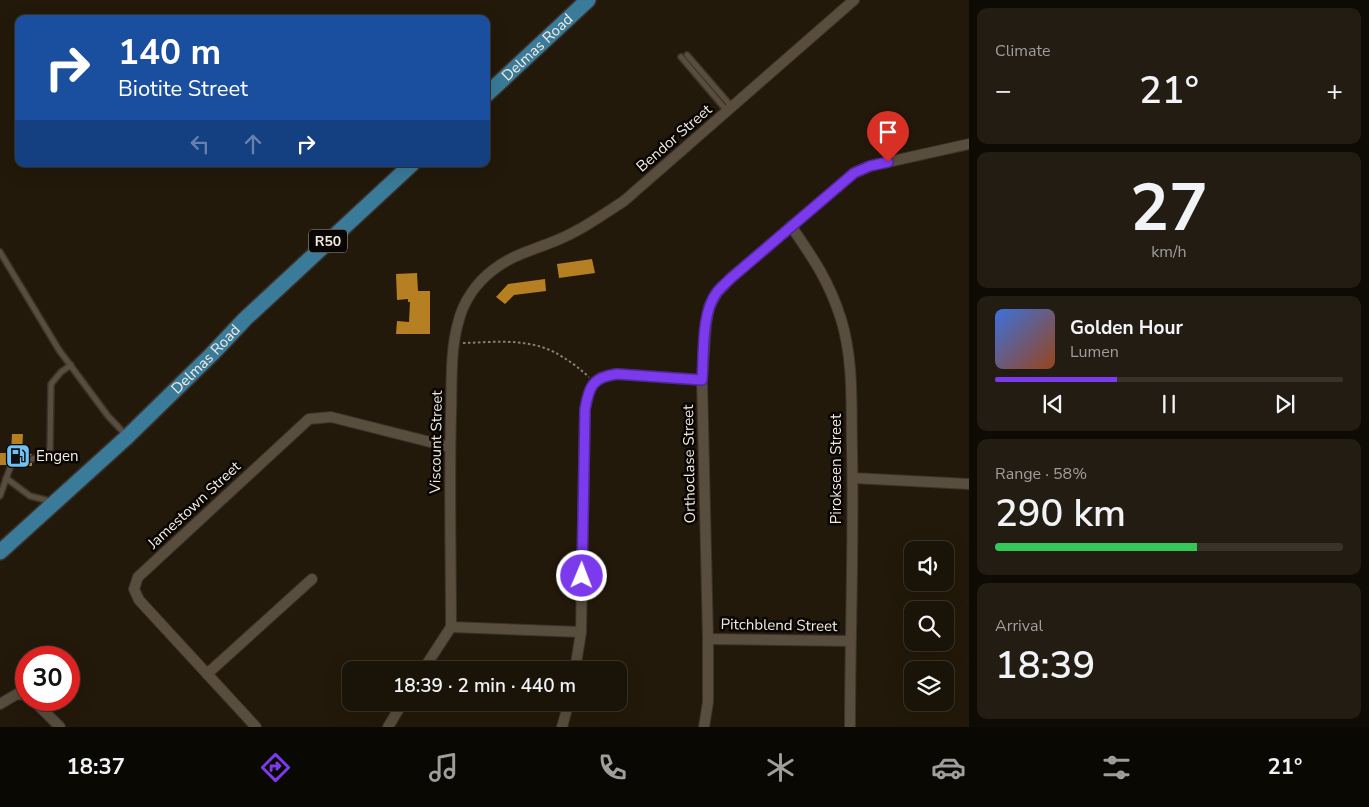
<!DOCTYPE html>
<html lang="en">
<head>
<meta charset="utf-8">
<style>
  :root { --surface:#1a1308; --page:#231c12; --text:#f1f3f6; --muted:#9f9e9c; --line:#383229; --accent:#7c3aed }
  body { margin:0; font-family:"Nunito Sans",sans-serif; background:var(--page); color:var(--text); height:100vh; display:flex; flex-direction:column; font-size:19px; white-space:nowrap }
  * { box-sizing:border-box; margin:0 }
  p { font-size:16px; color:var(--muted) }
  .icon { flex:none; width:28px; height:28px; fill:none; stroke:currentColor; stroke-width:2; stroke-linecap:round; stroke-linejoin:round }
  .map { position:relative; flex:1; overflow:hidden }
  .details { display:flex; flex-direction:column; gap:8px; padding:8px; background:#0e0a04; width:400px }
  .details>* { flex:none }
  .guide { position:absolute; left:15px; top:15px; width:475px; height:152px; border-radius:10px; box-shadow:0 5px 20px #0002,0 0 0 1px var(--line); background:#1a4fa0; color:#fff; overflow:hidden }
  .fabs { position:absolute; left:904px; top:541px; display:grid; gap:10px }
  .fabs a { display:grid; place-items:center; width:50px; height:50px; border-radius:10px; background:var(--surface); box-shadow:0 5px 20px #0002,0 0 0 1px var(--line); font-size:25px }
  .speed { position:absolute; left:15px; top:646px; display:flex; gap:10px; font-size:25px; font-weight:700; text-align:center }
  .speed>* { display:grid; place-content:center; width:65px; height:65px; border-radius:50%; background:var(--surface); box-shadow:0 5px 20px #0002,0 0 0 1px var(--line); line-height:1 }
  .speed .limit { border:8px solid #d22; background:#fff; color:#111 }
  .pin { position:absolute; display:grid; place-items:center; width:42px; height:42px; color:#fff; margin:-51px -21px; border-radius:50% 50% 50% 0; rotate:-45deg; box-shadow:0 0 5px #0007 }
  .pin .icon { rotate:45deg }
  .me { position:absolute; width:55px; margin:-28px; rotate:1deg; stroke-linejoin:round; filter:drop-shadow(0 0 4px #0008) }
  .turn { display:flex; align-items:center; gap:18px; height:105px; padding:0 20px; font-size:22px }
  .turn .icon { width:65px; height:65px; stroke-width:2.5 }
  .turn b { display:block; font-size:35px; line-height:42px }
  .lanes { display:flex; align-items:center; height:48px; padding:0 20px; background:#0003; justify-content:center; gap:25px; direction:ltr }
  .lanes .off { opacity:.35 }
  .big { font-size:38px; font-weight:600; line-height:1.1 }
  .details .card { flex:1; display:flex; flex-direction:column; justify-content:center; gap:8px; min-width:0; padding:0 18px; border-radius:10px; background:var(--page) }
  .details .dial { align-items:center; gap:0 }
  .dial b { font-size:65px; line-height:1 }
  .song { display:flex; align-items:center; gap:15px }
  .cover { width:60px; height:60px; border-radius:8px; background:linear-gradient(135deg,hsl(220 70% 55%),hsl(20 70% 35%)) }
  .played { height:5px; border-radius:2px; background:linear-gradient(90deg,var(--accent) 35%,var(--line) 35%) }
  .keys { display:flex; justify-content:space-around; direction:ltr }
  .heat { display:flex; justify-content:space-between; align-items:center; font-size:28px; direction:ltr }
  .charge { height:8px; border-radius:4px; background:linear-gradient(90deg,#34c759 58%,var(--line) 0) }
  .trip { position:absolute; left:342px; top:661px; width:285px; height:50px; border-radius:10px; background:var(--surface); box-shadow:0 5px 20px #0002,0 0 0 1px var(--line); font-weight:600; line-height:50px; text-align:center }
  .menu { display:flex; height:80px; justify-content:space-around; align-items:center; background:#0a0803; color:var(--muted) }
  .menu .icon { width:35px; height:35px }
  .menu .selected { color:var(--accent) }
  .menu b { font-size:22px; color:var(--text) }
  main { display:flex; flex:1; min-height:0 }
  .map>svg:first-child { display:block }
</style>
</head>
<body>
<main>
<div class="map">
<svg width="969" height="727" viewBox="0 0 969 727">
  <rect width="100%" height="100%" fill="#23190a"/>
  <g fill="#b57f22">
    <polygon points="592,259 595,273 559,278 557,264"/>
    <polygon points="417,273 418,291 430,291 430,334 396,334 397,321 409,322 410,302 408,302 408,299 397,300 396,274"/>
    <polygon points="545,279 546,291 514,295 505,304 496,297 508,284"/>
    <polygon points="12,434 23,434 22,454 32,454 28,458 29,462 32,463 32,466 15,465 14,462 11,461 6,465 0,465 0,453 11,453"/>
  </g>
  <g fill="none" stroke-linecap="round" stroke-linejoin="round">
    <defs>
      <g id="service">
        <polyline points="687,55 732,107"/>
        <polyline points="681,57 727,111"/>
        <polyline points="0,252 59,350 108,416 126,435"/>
        <polyline points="32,459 43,456 50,449 51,384 61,372 71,365"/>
        <polyline points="6,478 30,496 46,500"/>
        <polyline points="0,496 11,465"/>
      </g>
      <g id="minor">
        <path d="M791 226C813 258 829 281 841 319 854 361 851 407 852 450 854 543 850 635 850 727"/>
        <polyline points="853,478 969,484"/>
        <path d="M451 627C451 556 449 485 451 414 452 384 450 352 458 323 463 302 476 283 493 270 512 255 533 250 555 241 580 231 601 216 624 201L854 0"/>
        <polyline points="451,627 581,632"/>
        <polyline points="708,639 850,641"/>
        <polyline points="423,670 451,627"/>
        <path d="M575 670 581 632 585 409C589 387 592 377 617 374L702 380"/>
        <polyline points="207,674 312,579"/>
        <polyline points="33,700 60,727"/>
        <polyline points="0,704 17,694 26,695"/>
        <polyline points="256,727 139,600 134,589 138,577 309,419 331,417 450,447"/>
        <polyline points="388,727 403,702"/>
        <polyline points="562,727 569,702"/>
        <polyline points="704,727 708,702 708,639 702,380 706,324 709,307 717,293 731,278 854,173 870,166 969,144"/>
      </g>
      <g id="primary">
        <path id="s1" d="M486 95 588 0"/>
        <path id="s2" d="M0 552 127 437 212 354 245 319 412 164"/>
      </g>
    </defs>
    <use href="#service" stroke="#3a322d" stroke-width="8"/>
    <use href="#minor" stroke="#3a322d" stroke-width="12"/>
    <use href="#primary" stroke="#3a322d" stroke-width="18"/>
    <path stroke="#898074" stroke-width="2" stroke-dasharray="2.5 2.5" stroke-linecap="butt" d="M463 343C497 342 534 337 564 358 573 363 581 370 589 377"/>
    <use href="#service" stroke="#594d3d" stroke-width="5"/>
    <use href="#minor" stroke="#594d3d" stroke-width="10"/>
    <use href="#primary" stroke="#3a7b99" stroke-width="15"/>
  </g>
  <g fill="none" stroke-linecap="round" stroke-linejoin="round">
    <defs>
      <path id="route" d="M582 576 585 409C589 387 592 377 617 374L702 380C704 354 701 313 717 292 721 287 726 283 731 278L854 173 870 166 888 162"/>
    </defs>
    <use href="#route" stroke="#51269a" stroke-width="12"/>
    <use href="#route" stroke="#7c3aed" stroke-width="9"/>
  </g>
  <defs>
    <symbol id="fuel-square" viewBox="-11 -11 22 22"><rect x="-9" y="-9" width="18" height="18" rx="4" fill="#71c1f5" stroke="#090502"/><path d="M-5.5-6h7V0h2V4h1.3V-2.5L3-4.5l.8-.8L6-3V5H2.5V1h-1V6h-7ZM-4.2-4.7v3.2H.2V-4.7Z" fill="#111"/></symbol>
  </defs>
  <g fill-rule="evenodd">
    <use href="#fuel-square" x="4" y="442" width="28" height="28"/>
  </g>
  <g text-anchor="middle" stroke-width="5" stroke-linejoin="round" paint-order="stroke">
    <rect fill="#090502" stroke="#ada69f" stroke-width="1" x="309" y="229.5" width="38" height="23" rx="4"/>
    <g font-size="14" font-weight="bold" fill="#f3ebe2">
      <text x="328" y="246">R50</text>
    </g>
    <g font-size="15" fill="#f3ebe2" stroke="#090502">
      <text dy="5" stroke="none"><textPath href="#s1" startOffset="70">Delmas Road</textPath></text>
      <text transform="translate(674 138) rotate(-41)" y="5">Bendor Street</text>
      <text dy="5" stroke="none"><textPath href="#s2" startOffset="282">Delmas Road</textPath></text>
      <text transform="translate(436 442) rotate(-89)" y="5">Viscount Street</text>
      <text transform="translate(689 464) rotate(-91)" y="5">Orthoclase Street</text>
      <text transform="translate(836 469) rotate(-90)" y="5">Pirokseen Street</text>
      <text transform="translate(194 505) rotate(-43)" y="5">Jamestown Street</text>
      <text transform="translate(779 625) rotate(1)" y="5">Pitchblend Street</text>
    </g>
    <g font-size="15" fill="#f3ebe2" stroke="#090502" text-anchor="start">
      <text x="36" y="461">Engen</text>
    </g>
  </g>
</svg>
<div class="fabs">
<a><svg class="icon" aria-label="sound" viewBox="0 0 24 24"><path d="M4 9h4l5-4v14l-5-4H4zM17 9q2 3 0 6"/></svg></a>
<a><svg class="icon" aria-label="search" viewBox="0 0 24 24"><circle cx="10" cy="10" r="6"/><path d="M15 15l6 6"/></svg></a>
<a><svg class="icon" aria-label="layers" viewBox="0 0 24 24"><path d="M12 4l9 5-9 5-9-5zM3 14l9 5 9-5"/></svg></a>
</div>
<div class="speed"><div class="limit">30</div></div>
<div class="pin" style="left:888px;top:162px;background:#d93025"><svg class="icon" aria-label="arrive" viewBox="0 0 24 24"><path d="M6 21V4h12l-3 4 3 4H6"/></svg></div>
<svg class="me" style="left:582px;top:576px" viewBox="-20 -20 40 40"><circle r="17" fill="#7c3aed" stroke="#fff" stroke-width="3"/><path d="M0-11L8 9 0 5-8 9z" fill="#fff"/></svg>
<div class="trip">18:39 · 2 min · 440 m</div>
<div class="guide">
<div class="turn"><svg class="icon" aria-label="right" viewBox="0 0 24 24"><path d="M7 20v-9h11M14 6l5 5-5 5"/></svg><div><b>140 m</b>Biotite Street</div></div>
<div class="lanes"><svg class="icon off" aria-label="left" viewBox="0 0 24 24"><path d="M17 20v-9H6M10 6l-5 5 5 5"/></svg><svg class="icon off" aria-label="ahead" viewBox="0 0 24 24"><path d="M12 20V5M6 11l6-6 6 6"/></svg><svg class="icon" aria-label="right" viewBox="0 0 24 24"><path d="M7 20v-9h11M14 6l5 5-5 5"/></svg></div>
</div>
</div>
<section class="details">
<div class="card"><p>Climate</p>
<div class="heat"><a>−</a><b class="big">21°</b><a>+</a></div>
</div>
<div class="card dial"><b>27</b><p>km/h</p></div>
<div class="card">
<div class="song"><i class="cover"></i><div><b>Golden Hour</b><p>Lumen</p></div></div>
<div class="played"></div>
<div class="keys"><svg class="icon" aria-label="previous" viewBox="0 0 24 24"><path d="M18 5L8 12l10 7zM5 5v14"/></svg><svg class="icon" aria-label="pause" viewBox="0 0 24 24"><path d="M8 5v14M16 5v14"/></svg><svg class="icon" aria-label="next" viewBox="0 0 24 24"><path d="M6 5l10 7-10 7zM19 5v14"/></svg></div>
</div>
<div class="card"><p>Range · 58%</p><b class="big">290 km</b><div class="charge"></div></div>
<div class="card"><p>Arrival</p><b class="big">18:39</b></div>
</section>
</main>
<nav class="menu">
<b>18:37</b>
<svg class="icon selected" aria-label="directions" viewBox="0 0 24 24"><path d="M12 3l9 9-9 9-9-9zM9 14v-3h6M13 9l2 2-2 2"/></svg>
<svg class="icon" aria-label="music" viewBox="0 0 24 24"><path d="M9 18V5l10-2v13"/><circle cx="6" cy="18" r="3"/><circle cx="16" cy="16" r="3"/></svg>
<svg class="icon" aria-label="phone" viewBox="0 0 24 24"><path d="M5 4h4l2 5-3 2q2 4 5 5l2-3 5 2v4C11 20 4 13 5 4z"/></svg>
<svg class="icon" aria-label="climate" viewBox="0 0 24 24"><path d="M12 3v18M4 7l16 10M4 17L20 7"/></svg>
<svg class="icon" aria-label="car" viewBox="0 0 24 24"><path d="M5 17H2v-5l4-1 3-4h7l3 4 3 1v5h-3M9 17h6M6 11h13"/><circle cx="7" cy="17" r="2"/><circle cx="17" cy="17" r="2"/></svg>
<svg class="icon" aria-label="filters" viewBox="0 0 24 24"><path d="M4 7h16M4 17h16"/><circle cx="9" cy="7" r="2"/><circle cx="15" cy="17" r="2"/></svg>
<b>21°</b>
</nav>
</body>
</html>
